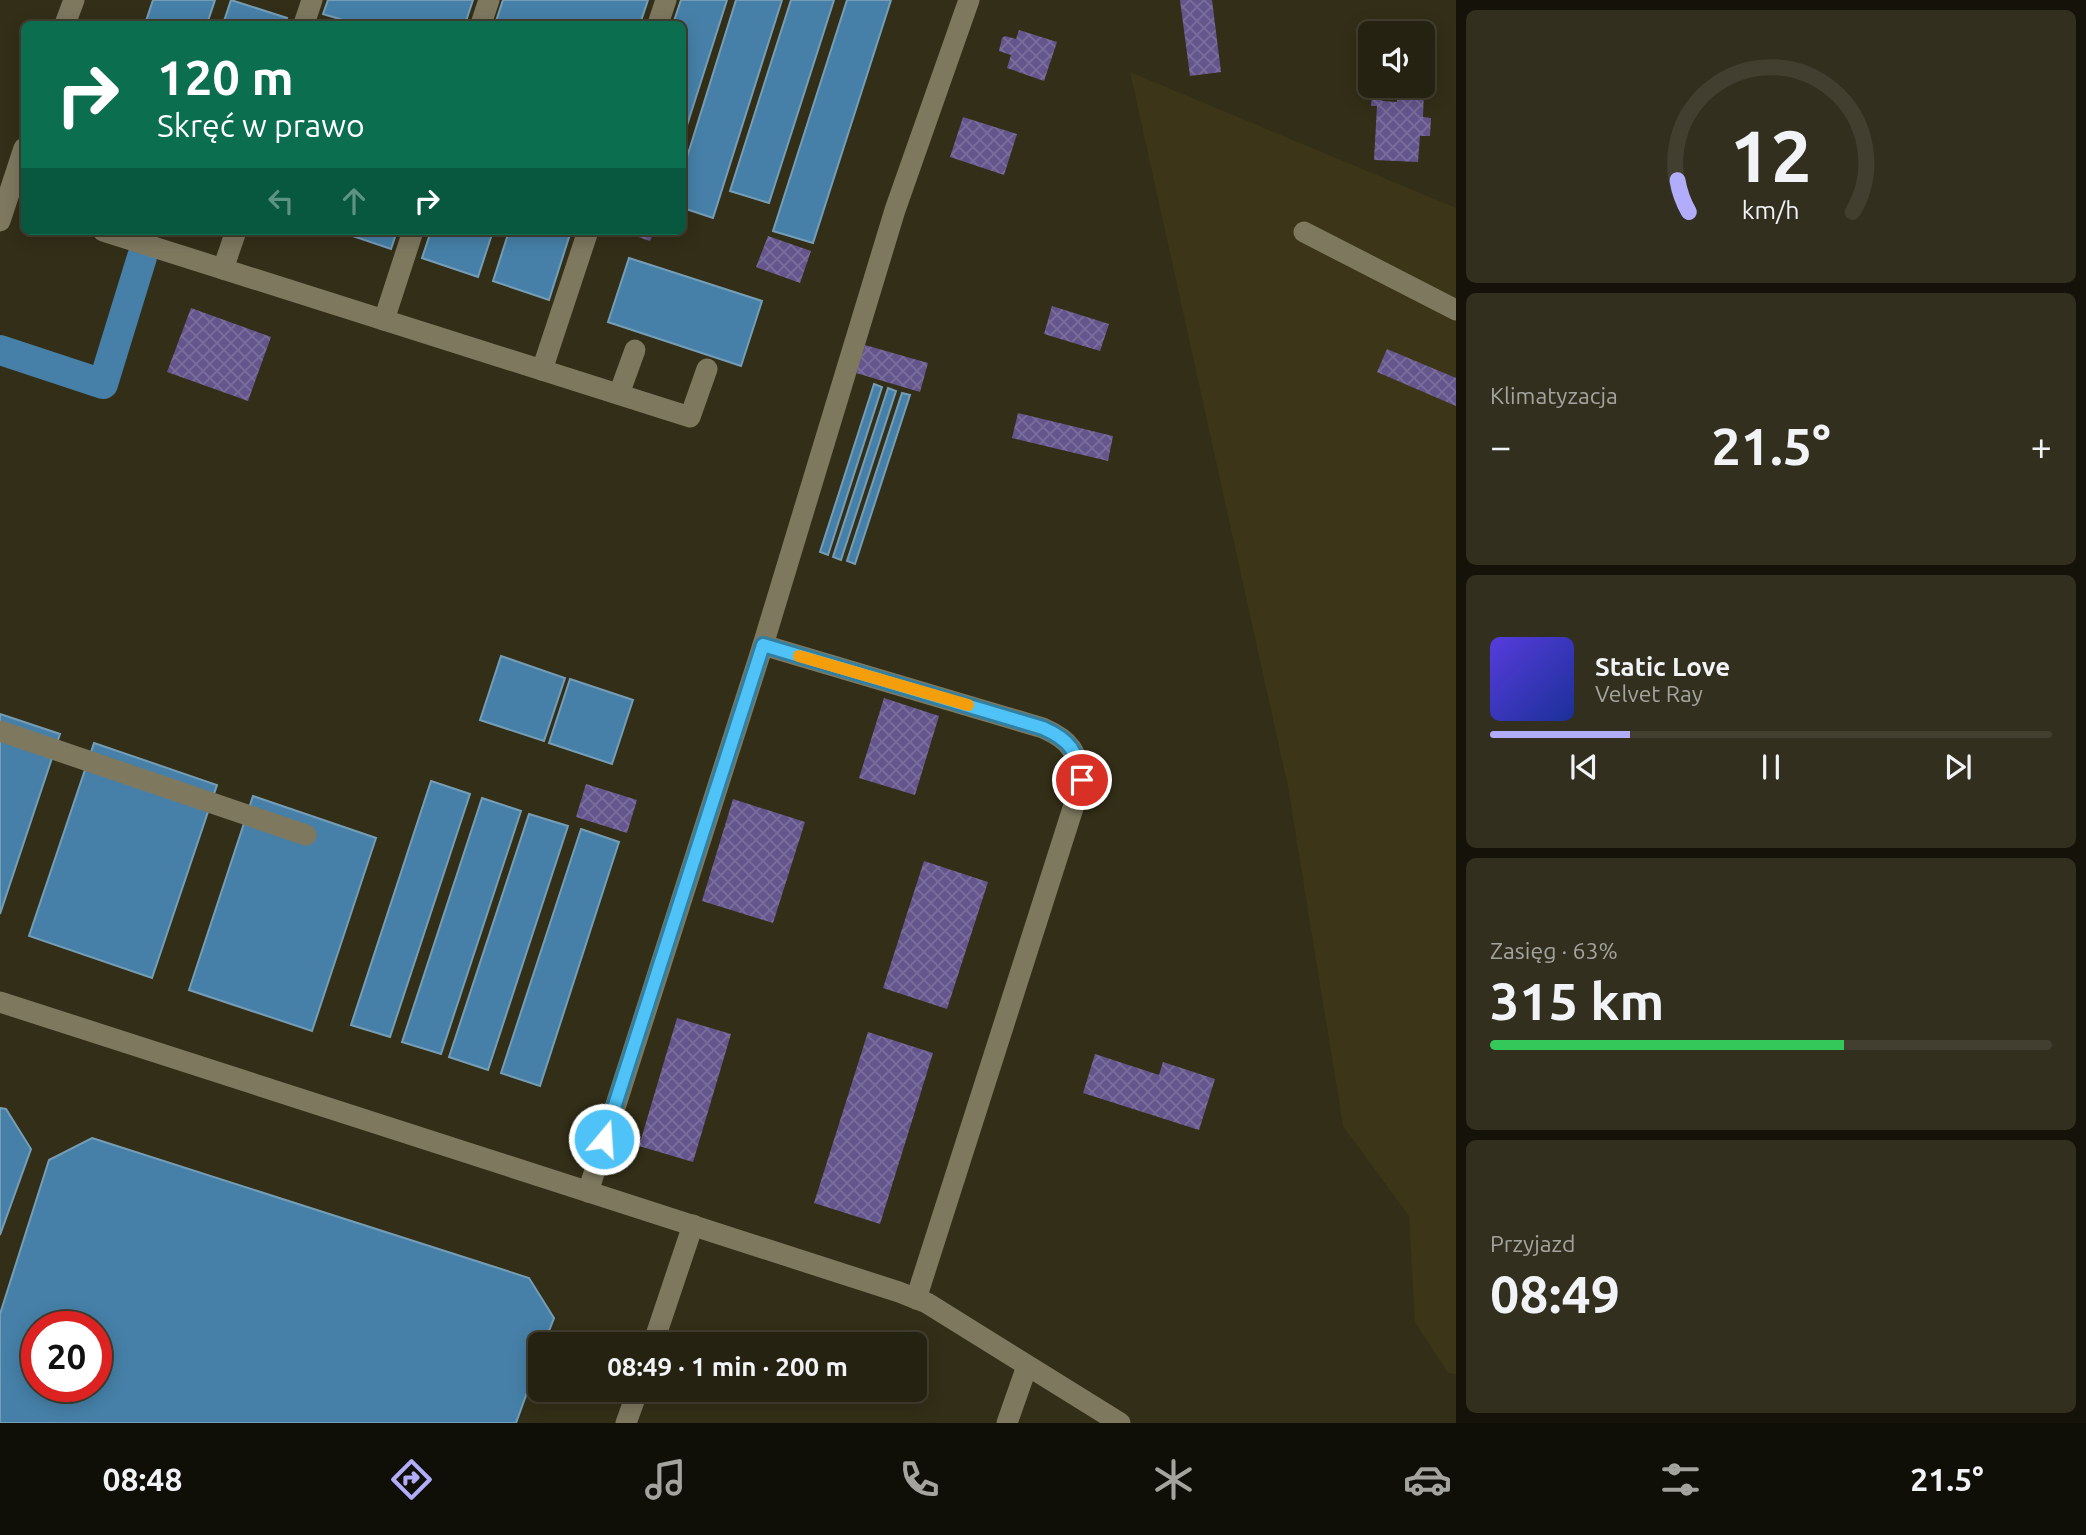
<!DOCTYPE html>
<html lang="pl">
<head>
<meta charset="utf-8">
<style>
  :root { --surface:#262211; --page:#322f1f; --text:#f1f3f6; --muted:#a4a49f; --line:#423f31; --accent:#b1adfa }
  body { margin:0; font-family:Ubuntu,sans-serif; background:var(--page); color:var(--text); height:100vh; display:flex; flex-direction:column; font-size:26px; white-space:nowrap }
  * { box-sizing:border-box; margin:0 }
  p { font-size:23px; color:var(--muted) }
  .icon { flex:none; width:38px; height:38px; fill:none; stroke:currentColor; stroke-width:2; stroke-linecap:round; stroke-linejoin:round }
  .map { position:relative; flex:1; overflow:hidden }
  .sheet { display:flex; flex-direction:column; gap:10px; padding:10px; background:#151309; width:630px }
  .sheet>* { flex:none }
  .guide { position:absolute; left:21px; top:21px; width:665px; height:214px; border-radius:10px; box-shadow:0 4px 18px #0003,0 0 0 2px var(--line); background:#0b6e4f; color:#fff; overflow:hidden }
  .buttons { position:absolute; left:1358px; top:21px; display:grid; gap:14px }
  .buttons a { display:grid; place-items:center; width:77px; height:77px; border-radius:10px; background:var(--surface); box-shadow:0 4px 18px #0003,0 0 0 2px var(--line); font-size:35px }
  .speed { position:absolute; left:21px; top:1311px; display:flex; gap:14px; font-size:35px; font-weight:700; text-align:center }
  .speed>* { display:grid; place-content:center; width:91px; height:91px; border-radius:50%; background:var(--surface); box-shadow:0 4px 18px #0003,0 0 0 2px var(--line); line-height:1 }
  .speed .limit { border:10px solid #d22; background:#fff; color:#111 }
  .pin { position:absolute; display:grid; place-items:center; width:60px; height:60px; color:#fff; margin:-30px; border:4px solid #fff; border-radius:50%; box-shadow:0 2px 7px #0007 }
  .me { position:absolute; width:77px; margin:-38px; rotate:18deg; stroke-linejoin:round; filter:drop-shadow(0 0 5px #0008) }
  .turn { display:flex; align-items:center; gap:24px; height:147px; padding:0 21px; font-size:32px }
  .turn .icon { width:91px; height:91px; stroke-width:2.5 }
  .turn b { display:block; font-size:49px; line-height:60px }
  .lanes { display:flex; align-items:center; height:66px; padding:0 21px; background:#0003; justify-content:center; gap:35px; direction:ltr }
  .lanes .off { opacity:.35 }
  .big { font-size:52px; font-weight:600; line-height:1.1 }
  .sheet .card { flex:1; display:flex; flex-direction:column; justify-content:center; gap:10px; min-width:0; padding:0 24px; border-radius:10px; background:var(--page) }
  .sheet .dial { align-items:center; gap:0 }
  .dial svg { height:182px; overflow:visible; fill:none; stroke:var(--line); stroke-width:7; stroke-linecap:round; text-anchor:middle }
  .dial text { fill:var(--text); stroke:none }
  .song { display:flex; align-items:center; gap:21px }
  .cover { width:84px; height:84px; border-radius:10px; background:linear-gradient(135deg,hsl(250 70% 55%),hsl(230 70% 35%)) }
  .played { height:7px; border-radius:4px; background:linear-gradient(90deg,var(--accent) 25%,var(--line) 25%) }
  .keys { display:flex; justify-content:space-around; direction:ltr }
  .heat { display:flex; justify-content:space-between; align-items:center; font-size:38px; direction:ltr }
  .charge { height:10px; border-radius:5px; background:linear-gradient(90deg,#34c759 63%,var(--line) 0) }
  .trip { position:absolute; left:528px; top:1332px; width:399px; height:70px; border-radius:10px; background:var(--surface); box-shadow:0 4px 18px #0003,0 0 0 2px var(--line); font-weight:600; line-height:70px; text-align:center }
  .tabs { display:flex; height:112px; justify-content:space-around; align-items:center; background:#0f0e07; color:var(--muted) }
  .tabs .icon { width:49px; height:49px }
  .tabs .on { color:var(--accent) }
  .tabs b { font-size:32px; color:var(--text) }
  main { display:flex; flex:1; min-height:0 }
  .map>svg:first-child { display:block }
</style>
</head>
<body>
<main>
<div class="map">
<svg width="1456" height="1423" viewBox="0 0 1456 1423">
  <defs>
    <pattern id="building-cross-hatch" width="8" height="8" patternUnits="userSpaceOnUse" patternTransform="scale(1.75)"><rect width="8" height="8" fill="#64568d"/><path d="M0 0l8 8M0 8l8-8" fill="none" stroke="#7a6e9c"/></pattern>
  </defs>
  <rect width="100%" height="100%" fill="#332e17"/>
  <polygon fill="#3c3517" points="1130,72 1456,208 1456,1374 1448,1373 1415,1322 1409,1216 1343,1126 1288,787"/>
  <g fill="#4680a8" stroke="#759db5" stroke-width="2" fill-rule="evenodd">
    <polygon points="153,0 215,0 207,24 145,24"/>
    <polygon points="231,0 287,18 285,24 223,24"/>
    <polygon points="328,0 473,0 465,24 356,24 323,14"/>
    <polygon points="503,0 648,0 640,24 495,24"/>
    <polygon points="681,0 727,0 683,138 682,24 673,24"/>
    <polygon points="736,0 782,0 713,218 683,208 683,170"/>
    <polygon points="791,0 834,0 769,203 730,191"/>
    <polygon points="847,0 891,0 813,243 773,231"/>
    <polygon points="338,231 397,231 391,249"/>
    <polygon points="431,231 493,231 478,277 422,258"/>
    <polygon points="509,231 571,231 549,300 493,281"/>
    <polygon points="629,258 762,301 741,366 608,322"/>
    <polygon points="874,384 882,387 828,555 820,552"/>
    <polygon points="888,388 896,391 841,560 833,557"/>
    <polygon points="902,393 910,395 855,564 847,561"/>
    <polygon points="501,656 565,678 544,741 480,720"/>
    <polygon points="570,679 633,700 612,764 549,743"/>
    <polygon points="0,714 60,734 0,914"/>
    <polygon points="94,743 217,785 152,978 29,936"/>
    <polygon points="431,781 470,794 390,1037 351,1025"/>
    <polygon points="253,796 376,838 312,1031 189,990"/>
    <polygon points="482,798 521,811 441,1054 402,1042"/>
    <polygon points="529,814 568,826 488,1070 449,1057"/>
    <polygon points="581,829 619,842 540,1086 501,1073"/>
    <polygon points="0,1108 6,1109 31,1149 0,1235"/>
    <path d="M92 1138 529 1278 554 1318 544 1344H541V1354L516 1423H0V1314L49 1160ZM37 1326H96V1386H37Z"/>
  </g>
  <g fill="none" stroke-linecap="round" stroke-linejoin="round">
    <polyline stroke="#4680a8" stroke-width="30" points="0,350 103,384 142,257"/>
  </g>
  <g fill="url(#building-cross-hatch)">
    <polygon points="1180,0 1212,0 1221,72 1190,76"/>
    <polygon points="1019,30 1057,42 1044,81 1007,68 1011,55 999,51 1002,38 1005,36 1016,39"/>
    <polygon points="1398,89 1424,91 1423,117 1431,118 1430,136 1420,136 1418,162 1374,160 1377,106 1371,106 1372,96 1382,97 1382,101 1397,102"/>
    <polygon points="963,117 1017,134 1004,175 950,157"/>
    <polygon points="621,231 654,231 650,241"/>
    <polygon points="768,236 811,251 800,283 756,267"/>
    <polygon points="1052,306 1109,324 1100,351 1044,334"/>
    <polygon points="191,308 271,337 248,401 167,372"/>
    <polygon points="865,345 928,363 920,392 856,373"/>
    <polygon points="1387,349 1456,378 1456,406 1377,372"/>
    <polygon points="1018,413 1113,436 1108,461 1012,438"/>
    <polygon points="884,698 939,716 915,795 859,778"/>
    <polygon points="586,784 637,800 627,833 576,817"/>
    <polygon points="733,799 805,822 773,923 702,901"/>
    <polygon points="924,861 988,882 947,1009 883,988"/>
    <polygon points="677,1018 731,1034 693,1162 639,1146"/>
    <polygon points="868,1032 933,1053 880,1224 814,1203"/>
    <polygon points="1095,1054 1159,1075 1163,1062 1215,1079 1199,1130 1083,1093"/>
  </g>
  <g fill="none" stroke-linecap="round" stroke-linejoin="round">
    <g stroke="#7e785f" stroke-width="21">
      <polyline points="65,24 74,0"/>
      <polyline points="304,24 312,0"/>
      <polyline points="481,24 489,0"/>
      <polyline points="658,24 666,0"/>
      <polyline points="0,221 24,148"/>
      <polyline points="103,231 690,417 707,369"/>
      <polyline points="1304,232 1456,310"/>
      <polyline points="223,269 236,231"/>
      <polyline points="384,320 413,231"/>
      <polyline points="542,370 588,231"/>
      <polyline points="619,394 635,350"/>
      <path d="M763 645 1043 728C1072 741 1075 750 1082 780L916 1299"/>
      <polyline points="0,731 306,835"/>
      <polyline points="0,1002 899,1292 927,1303 1120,1423"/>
      <polyline points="588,1192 763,645 895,210 969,0"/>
      <polyline points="653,1344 693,1225"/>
      <polyline points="626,1423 638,1390"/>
      <polyline points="1007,1423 1027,1366"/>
    </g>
  </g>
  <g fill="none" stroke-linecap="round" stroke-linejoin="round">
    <defs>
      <path id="route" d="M604 1139 763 645 1043 728C1072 741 1075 750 1082 780"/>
    </defs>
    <use href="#route" stroke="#337fa1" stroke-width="18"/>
    <use href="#route" stroke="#4fc3f7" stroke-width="12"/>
    <polyline stroke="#f59e0b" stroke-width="12" points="799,656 968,705"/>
  </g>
</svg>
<div class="buttons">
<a><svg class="icon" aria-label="sound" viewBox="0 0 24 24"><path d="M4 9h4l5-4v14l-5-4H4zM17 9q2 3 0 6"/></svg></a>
</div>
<div class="speed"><div class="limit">20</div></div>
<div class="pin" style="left:1082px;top:780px;background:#d93025"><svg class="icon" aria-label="arrive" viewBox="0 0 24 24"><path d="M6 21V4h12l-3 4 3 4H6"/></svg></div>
<svg class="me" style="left:604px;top:1139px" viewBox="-20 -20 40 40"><circle r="17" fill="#4fc3f7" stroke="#fff" stroke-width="3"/><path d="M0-11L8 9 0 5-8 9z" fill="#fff"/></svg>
<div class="trip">08:49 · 1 min · 200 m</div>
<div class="guide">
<div class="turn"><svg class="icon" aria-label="right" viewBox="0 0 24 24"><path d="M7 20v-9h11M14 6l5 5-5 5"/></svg><div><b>120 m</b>Skręć w prawo</div></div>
<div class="lanes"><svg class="icon off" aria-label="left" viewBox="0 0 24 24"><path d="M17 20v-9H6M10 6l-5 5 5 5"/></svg><svg class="icon off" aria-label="ahead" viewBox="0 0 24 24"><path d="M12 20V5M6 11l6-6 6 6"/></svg><svg class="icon" aria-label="right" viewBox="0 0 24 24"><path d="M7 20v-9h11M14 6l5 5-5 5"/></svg></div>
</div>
</div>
<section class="sheet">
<div class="card dial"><svg viewBox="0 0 100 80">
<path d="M14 69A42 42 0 1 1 86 69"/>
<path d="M14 69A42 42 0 0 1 9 55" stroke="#b1adfa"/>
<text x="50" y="56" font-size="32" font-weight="700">12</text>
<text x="50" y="72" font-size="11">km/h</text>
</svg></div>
<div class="card"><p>Klimatyzacja</p>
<div class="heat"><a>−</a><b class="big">21.5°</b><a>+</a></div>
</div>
<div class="card">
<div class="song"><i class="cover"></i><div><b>Static Love</b><p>Velvet Ray</p></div></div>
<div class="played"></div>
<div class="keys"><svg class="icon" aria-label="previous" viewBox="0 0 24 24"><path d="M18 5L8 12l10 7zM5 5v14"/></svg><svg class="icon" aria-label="pause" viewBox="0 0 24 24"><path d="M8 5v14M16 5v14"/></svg><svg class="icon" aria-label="next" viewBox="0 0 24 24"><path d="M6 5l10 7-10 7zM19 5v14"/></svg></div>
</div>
<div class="card"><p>Zasięg · 63%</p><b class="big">315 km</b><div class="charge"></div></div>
<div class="card"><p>Przyjazd</p><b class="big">08:49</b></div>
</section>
</main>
<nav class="tabs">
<b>08:48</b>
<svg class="icon on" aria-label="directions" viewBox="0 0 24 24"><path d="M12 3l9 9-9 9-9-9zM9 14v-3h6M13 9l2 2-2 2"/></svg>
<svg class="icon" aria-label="music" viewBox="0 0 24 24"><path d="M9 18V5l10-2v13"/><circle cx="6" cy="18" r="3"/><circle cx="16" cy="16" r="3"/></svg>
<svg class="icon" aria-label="phone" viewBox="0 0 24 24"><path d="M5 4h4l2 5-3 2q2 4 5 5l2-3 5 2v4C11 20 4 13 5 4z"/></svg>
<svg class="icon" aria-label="climate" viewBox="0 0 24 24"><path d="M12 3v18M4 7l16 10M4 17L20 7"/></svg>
<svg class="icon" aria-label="car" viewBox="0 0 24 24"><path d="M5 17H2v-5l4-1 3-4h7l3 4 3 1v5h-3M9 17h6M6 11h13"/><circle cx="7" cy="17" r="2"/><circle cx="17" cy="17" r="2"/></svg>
<svg class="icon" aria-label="filters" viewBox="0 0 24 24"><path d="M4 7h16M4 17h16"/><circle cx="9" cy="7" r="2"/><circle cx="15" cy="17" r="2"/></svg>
<b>21.5°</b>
</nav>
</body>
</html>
